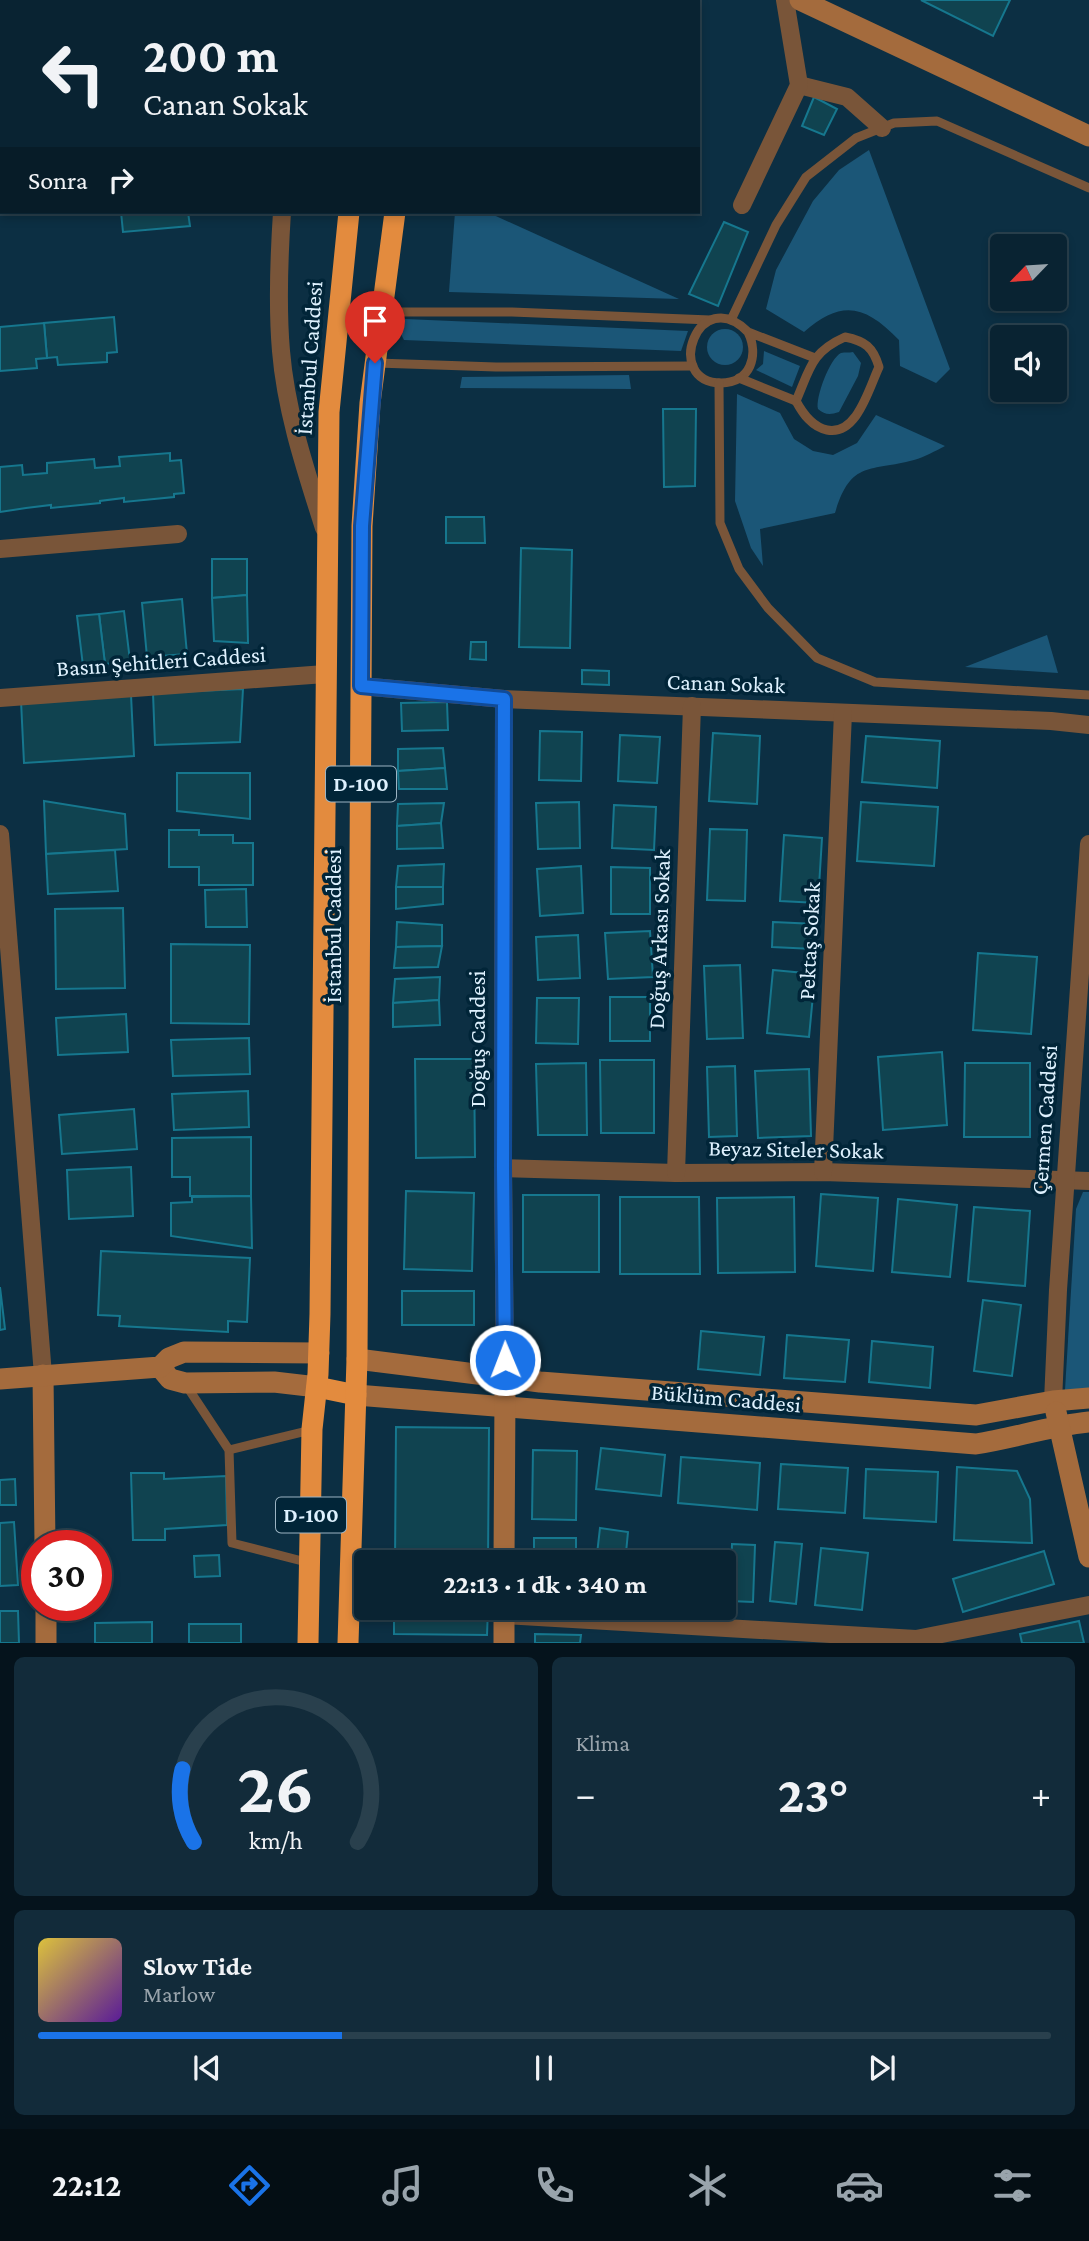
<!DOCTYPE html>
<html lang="tr">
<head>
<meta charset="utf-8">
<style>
  :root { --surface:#092332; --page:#122b3a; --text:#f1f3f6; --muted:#99a4ac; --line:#29404d; --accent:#1a73e8 }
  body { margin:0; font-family:"Crimson Pro",serif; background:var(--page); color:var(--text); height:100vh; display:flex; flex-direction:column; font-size:26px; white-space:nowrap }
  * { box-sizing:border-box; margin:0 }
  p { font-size:23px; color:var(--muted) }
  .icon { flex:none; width:38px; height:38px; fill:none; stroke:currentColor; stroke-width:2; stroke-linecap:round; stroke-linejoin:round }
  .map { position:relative; height:1643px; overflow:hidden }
  .sheet { display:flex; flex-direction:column; gap:14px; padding:14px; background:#05131c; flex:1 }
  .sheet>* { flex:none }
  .hud { position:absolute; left:0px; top:0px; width:700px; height:214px; box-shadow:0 4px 10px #0003,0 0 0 2px var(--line); background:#092332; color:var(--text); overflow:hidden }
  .needle { width:46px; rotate:245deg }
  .tools { position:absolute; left:990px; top:234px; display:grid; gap:14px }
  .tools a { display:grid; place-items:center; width:77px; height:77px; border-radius:7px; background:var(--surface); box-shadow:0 4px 10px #0003,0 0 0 2px var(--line); font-size:35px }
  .speed { position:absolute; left:21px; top:1530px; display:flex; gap:14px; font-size:35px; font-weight:700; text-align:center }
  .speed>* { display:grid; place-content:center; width:91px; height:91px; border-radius:50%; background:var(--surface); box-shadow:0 4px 10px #0003,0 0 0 2px var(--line); line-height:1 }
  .speed .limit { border:10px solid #d22; background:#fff; color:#111 }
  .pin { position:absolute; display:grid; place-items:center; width:60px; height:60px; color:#fff; margin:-72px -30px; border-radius:50% 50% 50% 0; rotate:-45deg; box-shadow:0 0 7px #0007 }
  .pin .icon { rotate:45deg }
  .me { position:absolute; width:77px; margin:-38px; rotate:359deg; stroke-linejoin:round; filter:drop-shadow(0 0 5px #0008) }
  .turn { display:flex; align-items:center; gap:24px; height:147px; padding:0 28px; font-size:32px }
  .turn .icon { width:91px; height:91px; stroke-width:2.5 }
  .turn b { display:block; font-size:49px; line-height:60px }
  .then { display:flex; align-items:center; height:66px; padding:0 28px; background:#0003; gap:14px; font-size:26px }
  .big { font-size:52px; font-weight:700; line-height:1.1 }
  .sheet .tile { flex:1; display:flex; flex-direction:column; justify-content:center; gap:10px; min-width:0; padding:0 24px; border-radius:10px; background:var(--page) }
  .sheet .dial { align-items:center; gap:0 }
  .dial svg { height:182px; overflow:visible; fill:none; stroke:var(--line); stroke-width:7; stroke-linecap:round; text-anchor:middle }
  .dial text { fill:var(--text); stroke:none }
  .song { display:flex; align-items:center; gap:21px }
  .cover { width:84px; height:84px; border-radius:10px; background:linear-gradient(135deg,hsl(50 70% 55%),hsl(270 70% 35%)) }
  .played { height:7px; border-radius:4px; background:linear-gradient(90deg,var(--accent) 30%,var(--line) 30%) }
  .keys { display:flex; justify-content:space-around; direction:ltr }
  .heat { display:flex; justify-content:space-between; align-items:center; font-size:38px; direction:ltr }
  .sheet .tiles { flex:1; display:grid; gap:14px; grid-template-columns:1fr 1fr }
  .tile:last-child { grid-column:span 2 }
  .trip { position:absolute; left:354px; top:1550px; width:382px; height:70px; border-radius:7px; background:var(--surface); box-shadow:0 4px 10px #0003,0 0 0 2px var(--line); font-weight:700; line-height:70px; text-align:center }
  .menu { display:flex; height:112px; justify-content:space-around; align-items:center; background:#040e14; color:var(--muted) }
  .menu .icon { width:49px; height:49px }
  .menu .active { color:var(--accent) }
  .menu b { font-size:32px; color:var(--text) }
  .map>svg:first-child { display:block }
</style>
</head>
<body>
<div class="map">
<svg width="1089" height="1643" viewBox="0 0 1089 1643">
  <rect width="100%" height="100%" fill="#0c2f43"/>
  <g fill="#1b5677">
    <path d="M869 150 950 369 936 383 900 366 899 340C865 305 842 299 804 332L766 309 776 270 813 201 839 170Z"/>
    <polygon points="455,212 487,212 679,299 449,292"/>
    <polygon points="405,319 688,331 681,351 404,340 399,330"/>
    <circle cx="725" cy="347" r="18"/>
    <polygon points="764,351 800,366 792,387 756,370 763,364"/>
    <path d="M853 352 861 363 858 376 839 412C830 415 825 415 818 409 815 398 830 358 841 353 845 352 849 353 853 352Z"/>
    <polygon points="629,375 631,389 460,388 462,377"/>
    <path d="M737 394 780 413 794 439 813 451 833 455 857 443 876 415 945 446C935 451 925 457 914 460 869 472 851 460 835 513L760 529 763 566 751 548 735 501Z"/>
    <polygon points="1047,635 1058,673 965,667"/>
    <polygon points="1083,1192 1089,1192 1089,1388 1065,1390 1076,1209"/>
  </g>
  <g fill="#104350" stroke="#16778e" stroke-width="2">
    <polygon points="921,0 1010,0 993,36"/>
    <polygon points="814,97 837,109 824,135 802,126"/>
    <polygon points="121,212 188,212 190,226 123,232"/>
    <polygon points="724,222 748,232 718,306 689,294"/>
    <polygon points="114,317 117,352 107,353 107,362 58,365 57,357 47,358 44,323"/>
    <polygon points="44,323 47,358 36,359 37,368 0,371 0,327"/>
    <polygon points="663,409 696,409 695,486 664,487"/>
    <polygon points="170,453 170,461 181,460 184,493 174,494 174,497 124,502 124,498 100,501 100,503 51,508 51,505 26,508 0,512 0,467 22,465 23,475 47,473 47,463 94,459 95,468 120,466 119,457"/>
    <polygon points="446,517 484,517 485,543 446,543"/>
    <polygon points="521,548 572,550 570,648 519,647"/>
    <polygon points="212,559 247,559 247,595 212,598"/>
    <polygon points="247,595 248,643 214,641 212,598"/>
    <polygon points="182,599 187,654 147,657 142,603"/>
    <polygon points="124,611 130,661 105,664 99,614"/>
    <polygon points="99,614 105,664 83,666 77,616"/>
    <polygon points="471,642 486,642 486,660 470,659"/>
    <polygon points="582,670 609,671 609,685 582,684"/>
    <polygon points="243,689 240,742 155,745 153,693"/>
    <polygon points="131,695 134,756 24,763 21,701"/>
    <polygon points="447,702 448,730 402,731 401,703"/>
    <polygon points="540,731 582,732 581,781 539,780"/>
    <polygon points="713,733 760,736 757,804 709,801"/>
    <polygon points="620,735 660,737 657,783 618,781"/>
    <polygon points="866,736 940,741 937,788 862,782"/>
    <polygon points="443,748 445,768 398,771 398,749"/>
    <polygon points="445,768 447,789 399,789 398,771"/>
    <polygon points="177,773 250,773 250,819 177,811"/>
    <polygon points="44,801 125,814 127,849 46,854"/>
    <polygon points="579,802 580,848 538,849 536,803"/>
    <polygon points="861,802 938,807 934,866 857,861"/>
    <polygon points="444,803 441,823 397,826 398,804"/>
    <polygon points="614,805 656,807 654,850 612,848"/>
    <polygon points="441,823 443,848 397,849 397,826"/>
    <polygon points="710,829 747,830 745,901 707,900"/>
    <polygon points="169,830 199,830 199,835 233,835 233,843 253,843 253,885 199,885 199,867 169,867"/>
    <polygon points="784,835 822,838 818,903 780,901"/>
    <polygon points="115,850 118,891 48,894 46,854"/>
    <polygon points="444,864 443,887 396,887 398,866"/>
    <polygon points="581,866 583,913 540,916 537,869"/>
    <polygon points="611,867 650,868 650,914 611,914"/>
    <polygon points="396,887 443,887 443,904 396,909"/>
    <polygon points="246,889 247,927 206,927 205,890"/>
    <polygon points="123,908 125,988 56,989 55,909"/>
    <polygon points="397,922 442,925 442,946 396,947"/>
    <polygon points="773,922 816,924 814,949 772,947"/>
    <polygon points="650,931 653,977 608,979 605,933"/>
    <polygon points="578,935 580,978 538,980 536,937"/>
    <polygon points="171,944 250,945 249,1024 171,1023"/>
    <polygon points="442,946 438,967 394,968 396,947"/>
    <polygon points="978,953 1037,957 1031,1034 973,1030"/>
    <polygon points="740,965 743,1038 707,1039 704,966"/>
    <polygon points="773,970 815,974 809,1037 767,1033"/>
    <polygon points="440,977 439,1000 393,1003 395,979"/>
    <rect x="610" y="997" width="40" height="44"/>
    <polygon points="537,998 579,998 578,1044 536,1043"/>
    <polygon points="439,1000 440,1025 393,1027 393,1003"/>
    <polygon points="126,1014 128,1052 58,1055 56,1018"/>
    <polygon points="249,1038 250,1074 173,1076 171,1040"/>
    <polygon points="942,1052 947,1125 883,1130 878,1057"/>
    <polygon points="415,1059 474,1059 475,1157 416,1158"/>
    <polygon points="600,1060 654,1060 654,1133 601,1133"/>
    <polygon points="586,1063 587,1135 538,1135 536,1064"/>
    <polygon points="965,1063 1030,1063 1030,1137 964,1137"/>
    <polygon points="735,1066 737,1136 709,1137 707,1067"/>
    <polygon points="809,1069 811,1136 758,1138 755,1071"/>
    <polygon points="248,1091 249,1127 174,1130 172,1094"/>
    <polygon points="134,1109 137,1149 62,1154 59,1115"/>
    <polygon points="251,1137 251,1196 190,1196 190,1177 172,1177 172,1138"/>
    <polygon points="131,1167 133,1216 69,1219 67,1170"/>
    <polygon points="406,1191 474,1193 472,1271 404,1269"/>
    <polygon points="821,1194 878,1198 873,1271 816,1266"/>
    <rect x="523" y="1195" width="76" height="77"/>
    <polygon points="251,1196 252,1248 171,1236 171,1203 192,1202 192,1197"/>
    <polygon points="620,1197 699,1197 700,1274 620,1274"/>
    <polygon points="794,1197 795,1272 718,1273 717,1198"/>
    <polygon points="898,1199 957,1205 950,1277 892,1272"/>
    <polygon points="974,1207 1030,1211 1025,1286 968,1281"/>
    <polygon points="101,1251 250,1258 247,1322 228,1321 228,1332 119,1326 120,1316 98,1315"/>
    <polygon points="0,1287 5,1329 0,1330"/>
    <rect x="402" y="1291" width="72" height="34"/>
    <polygon points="983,1300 1021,1305 1012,1376 974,1371"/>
    <polygon points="701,1331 764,1337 760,1375 698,1369"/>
    <polygon points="787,1335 849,1340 845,1382 784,1378"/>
    <polygon points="872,1341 933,1347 930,1388 869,1382"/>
    <polygon points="396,1427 489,1428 488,1563 395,1563"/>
    <polygon points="601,1448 665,1455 661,1496 596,1489"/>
    <polygon points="533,1450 577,1451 576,1520 532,1519"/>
    <polygon points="681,1457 760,1463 757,1510 678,1503"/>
    <polygon points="781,1464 848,1468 845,1513 778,1509"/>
    <polygon points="957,1467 1017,1471 1030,1499 1032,1543 954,1540"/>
    <polygon points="866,1469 938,1472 936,1522 864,1518"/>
    <polygon points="131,1473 164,1473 164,1479 226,1476 227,1525 165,1529 165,1540 133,1540"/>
    <polygon points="15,1479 16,1505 0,1505 0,1480"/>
    <polygon points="14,1522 18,1585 0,1586 0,1523"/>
    <polygon points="600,1528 628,1532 625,1563 596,1563"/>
    <rect x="534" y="1538" width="42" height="25"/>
    <polygon points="775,1542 802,1544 796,1604 770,1601"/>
    <polygon points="732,1544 755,1545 753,1602 730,1601"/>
    <polygon points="821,1548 868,1553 862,1610 815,1605"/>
    <polygon points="681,1550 712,1552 711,1563 680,1563"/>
    <polygon points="1044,1551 1054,1584 963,1612 953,1579"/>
    <polygon points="219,1555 220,1576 195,1577 194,1556"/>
    <polygon points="394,1608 488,1608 487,1635 394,1634"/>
    <polygon points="0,1611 18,1611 19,1643 0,1643"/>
    <polygon points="1079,1621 1084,1643 1022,1643 1020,1634"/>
    <polygon points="152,1622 152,1643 95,1643 95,1623"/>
    <rect x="189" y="1624" width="52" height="19"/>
    <polygon points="535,1634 581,1635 580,1643 535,1643"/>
  </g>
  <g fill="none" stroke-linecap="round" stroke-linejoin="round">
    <g stroke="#795539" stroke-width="9">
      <polyline points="383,312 512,312 710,320"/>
      <polyline points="731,320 776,225 806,177 856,138 894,123 937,121 1089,188"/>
      <path d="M748 332C759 355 751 383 721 383 662 382 699 282 748 332L815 358"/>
      <path d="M845 337C865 341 873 347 879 367 869 388 857 436 827 430 812 427 803 414 796 401 810 369 811 352 845 337Z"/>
      <polyline points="377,363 496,367 693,366"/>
      <polyline points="739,378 796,401"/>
      <polyline points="719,383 720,523 739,569 768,608 817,658 875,682 1089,695"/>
      <polyline points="186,1385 229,1450 232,1543 310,1563"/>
      <polyline points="229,1450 311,1430"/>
    </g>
    <g stroke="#795539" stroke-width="18">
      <polyline points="113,0 113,2"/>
      <polyline points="151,2 176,0"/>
      <polyline points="291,2 291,0"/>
      <polyline points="0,12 2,12"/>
      <polyline points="799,85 847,97 882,128"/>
      <polyline points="742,205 799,85 785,0"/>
      <path d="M282 212C279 258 277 305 281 351 286 412 306 471 324 528"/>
      <polyline points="0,549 178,534"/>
      <polyline points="361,686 504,699 1051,721 1089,725"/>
      <polyline points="0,698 325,674"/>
      <polyline points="504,699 503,1168 505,1378"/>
      <polyline points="0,834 43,1375"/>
      <polyline points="503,1168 676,1173 823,1172 1089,1181"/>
      <polyline points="823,1172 843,713"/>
      <polyline points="676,1173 692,706"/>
      <polyline points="1053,1401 1058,1290 1089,844"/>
      <polyline points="504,1615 916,1639 1089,1605"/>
    </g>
    <g stroke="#a46b3d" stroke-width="21">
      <polyline points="800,0 1089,136"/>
      <polyline points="357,1359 540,1382 976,1415 1053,1401 1089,1398"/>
      <polyline points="160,1367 170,1379 185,1383 274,1382 317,1387"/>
      <polyline points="43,1375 45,1545"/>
      <polyline points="0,1379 160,1367 169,1358 184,1352 319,1353"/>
      <path d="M356 1395 976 1444C1014 1438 1050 1426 1089 1422"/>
      <polyline points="1056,1412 1089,1557"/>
      <polyline points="504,1563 505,1393"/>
      <polyline points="46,1605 46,1643"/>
      <polyline points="504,1608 504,1643"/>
    </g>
    <g stroke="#e38b3e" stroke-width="21">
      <polyline points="386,2 386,0"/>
      <polyline points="424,2 424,0"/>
      <polyline points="317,1387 356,1395"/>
      <polyline points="308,1643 312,1429 318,1374 320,1314 329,412 349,212"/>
      <polyline points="348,1643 357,1359 362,526 370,403 395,212"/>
    </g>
  </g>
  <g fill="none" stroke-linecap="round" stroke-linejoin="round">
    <defs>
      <polyline id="route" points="375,363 362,526 361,686 504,699 503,1168 505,1360"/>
    </defs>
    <use href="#route" stroke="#114b97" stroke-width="18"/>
    <use href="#route" stroke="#1a73e8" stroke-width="12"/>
  </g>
  <g text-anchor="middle" stroke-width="7" stroke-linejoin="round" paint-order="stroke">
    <g fill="#012538" stroke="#9cb4c3" stroke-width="2">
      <rect x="326" y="766.5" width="70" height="35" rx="5"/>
      <rect x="276" y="1497.5" width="70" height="35" rx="5"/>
    </g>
    <g font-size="21" font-weight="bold" fill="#def1fe">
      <text x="361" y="791">D-100</text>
      <text x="311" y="1522">D-100</text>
    </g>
    <g font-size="23" fill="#def1fe" stroke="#012538">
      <text transform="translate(309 358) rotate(-86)" y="8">İstanbul Caddesi</text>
      <text transform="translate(161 661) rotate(-4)" y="8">Basın Şehitleri Caddesi</text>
      <text transform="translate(726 683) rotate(2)" y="8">Canan Sokak</text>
      <text transform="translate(333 926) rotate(-90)" y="8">İstanbul Caddesi</text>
      <text transform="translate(659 939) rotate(-88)" y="8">Doğuş Arkası Sokak</text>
      <text transform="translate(809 941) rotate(-87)" y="8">Pektaş Sokak</text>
      <text transform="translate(477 1039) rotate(-90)" y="8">Doğuş Caddesi</text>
      <text transform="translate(1044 1120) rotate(-86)" y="8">Çermen Caddesi</text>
      <text transform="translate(796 1149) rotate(1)" y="8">Beyaz Siteler Sokak</text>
      <text transform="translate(726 1398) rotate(5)" y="8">Büklüm Caddesi</text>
    </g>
  </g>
</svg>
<div class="tools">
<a><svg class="needle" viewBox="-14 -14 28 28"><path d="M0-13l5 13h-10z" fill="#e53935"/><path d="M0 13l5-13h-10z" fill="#99a4ac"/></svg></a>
<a><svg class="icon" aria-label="sound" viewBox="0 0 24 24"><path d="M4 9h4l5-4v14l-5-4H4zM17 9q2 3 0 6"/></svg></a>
</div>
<div class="speed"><div class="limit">30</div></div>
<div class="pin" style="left:375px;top:363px;background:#d93025"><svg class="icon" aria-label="arrive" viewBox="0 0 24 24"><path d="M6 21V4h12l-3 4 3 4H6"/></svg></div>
<svg class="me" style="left:505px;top:1360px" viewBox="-20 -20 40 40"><circle r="17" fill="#1a73e8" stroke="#fff" stroke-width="3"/><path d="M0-11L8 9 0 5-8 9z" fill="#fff"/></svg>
<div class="trip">22:13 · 1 dk · 340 m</div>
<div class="hud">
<div class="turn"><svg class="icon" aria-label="left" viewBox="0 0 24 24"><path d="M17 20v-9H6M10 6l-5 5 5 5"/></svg><div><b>200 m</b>Canan Sokak</div></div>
<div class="then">Sonra<svg class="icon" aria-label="right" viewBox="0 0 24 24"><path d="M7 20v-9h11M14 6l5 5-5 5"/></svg></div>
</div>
</div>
<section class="sheet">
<div class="tiles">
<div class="tile dial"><svg viewBox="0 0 100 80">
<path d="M14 69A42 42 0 1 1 86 69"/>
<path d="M14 69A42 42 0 0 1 9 37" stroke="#1a73e8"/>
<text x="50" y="56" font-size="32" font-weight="700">26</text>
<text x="50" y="72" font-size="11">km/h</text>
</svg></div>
<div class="tile"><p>Klima</p>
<div class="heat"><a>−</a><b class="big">23°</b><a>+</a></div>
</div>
<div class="tile">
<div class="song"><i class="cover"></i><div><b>Slow Tide</b><p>Marlow</p></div></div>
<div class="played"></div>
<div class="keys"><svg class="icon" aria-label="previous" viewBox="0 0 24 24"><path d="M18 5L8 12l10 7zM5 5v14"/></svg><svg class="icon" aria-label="pause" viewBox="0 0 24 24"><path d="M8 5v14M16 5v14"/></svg><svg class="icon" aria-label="next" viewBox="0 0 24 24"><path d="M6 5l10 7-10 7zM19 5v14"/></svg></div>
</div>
</div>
</section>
<nav class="menu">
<b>22:12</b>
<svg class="icon active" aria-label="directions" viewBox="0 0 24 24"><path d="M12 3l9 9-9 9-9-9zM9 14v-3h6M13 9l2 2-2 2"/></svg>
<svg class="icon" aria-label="music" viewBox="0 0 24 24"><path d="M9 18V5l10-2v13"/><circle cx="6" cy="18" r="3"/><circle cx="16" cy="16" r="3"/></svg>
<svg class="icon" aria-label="phone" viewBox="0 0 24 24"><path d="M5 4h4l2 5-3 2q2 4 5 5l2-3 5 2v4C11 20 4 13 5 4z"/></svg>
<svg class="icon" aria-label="climate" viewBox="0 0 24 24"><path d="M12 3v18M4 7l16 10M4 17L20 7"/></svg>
<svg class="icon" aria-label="car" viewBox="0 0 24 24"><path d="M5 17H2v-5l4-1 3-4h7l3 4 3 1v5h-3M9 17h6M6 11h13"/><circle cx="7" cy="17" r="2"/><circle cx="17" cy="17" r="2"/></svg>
<svg class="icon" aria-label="filters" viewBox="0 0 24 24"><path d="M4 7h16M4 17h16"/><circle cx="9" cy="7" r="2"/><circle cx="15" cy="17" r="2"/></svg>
</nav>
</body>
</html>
